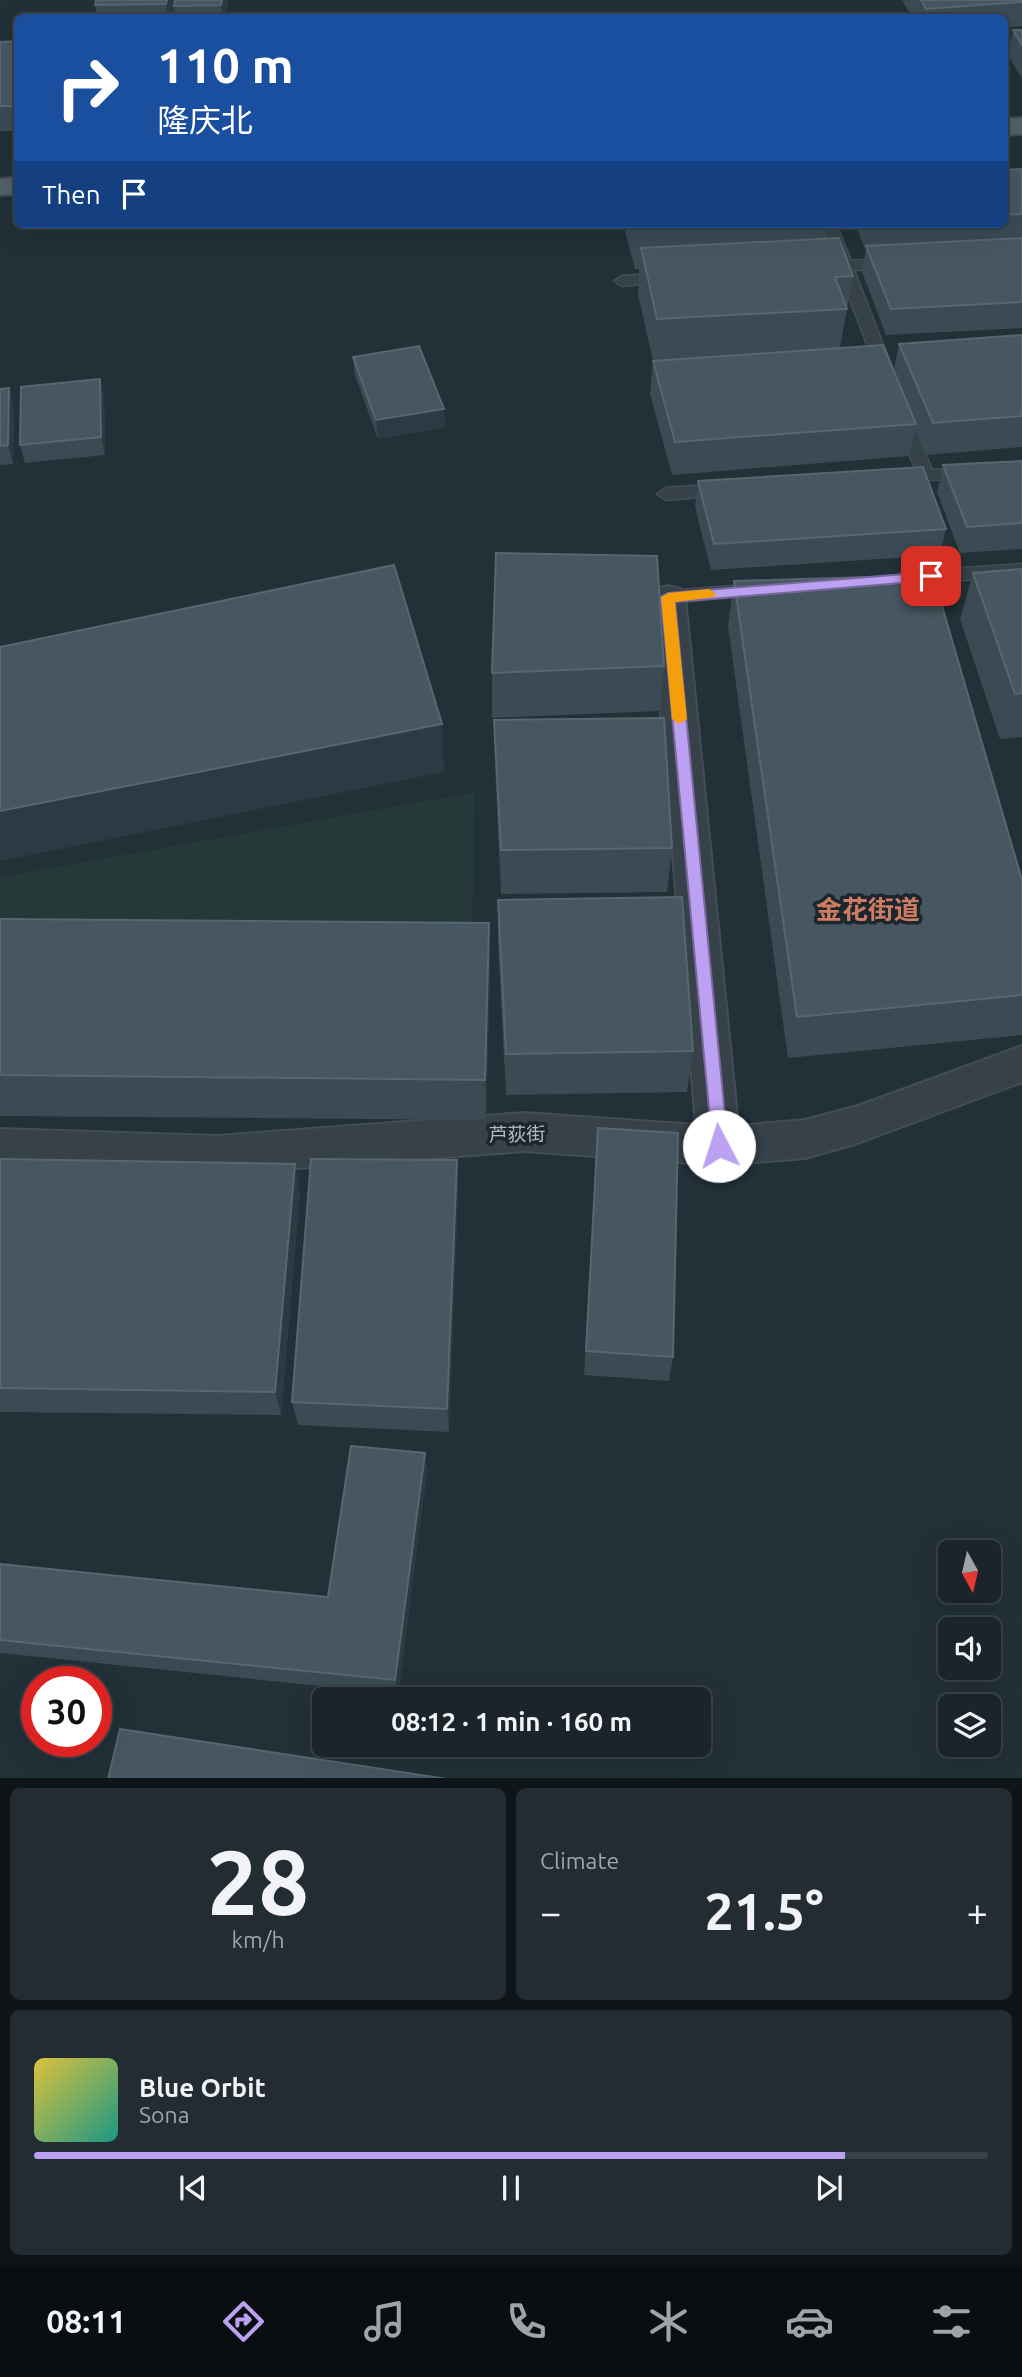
<!DOCTYPE html>
<html lang="en">
<head>
<meta charset="utf-8">
<style>
  :root { --surface:#1a242a; --page:#232c32; --text:#f1f3f6; --muted:#9fa4a8; --line:#384147; --accent:#bca0f2 }
  body { margin:0; font-family:Ubuntu,"Noto Sans SC",sans-serif; background:var(--page); color:var(--text); height:100vh; display:flex; flex-direction:column; font-size:26px; white-space:nowrap }
  * { box-sizing:border-box; margin:0 }
  p { font-size:23px; color:var(--muted) }
  .icon { flex:none; width:38px; height:38px; fill:none; stroke:currentColor; stroke-width:2; stroke-linecap:round; stroke-linejoin:round }
  .map { position:relative; height:1778px; overflow:hidden }
  .details { display:flex; flex-direction:column; gap:10px; padding:10px; background:#0e1417; flex:1 }
  .details>* { flex:none }
  .top-card { position:absolute; left:14px; top:14px; width:994px; height:214px; border-radius:10px; box-shadow:0 7px 28px #0002,0 0 0 2px var(--line); background:#1a4fa0; color:#fff; overflow:hidden }
  .needle { width:46px; rotate:172deg }
  .fabs { position:absolute; left:938px; top:1540px; display:grid; gap:14px }
  .fabs a { display:grid; place-items:center; width:63px; height:63px; border-radius:10px; background:var(--surface); box-shadow:0 7px 28px #0002,0 0 0 2px var(--line); font-size:35px }
  .speed { position:absolute; left:21px; top:1666px; display:flex; gap:14px; font-size:35px; font-weight:700; text-align:center }
  .speed>* { display:grid; place-content:center; width:91px; height:91px; border-radius:50%; background:var(--surface); box-shadow:0 7px 28px #0002,0 0 0 2px var(--line); line-height:1 }
  .speed .limit { border:10px solid #d22; background:#fff; color:#111 }
  .pin { position:absolute; display:grid; place-items:center; width:60px; height:60px; color:#fff; margin:-30px; border-radius:14px; box-shadow:0 4px 10px #0006 }
  .me { position:absolute; width:77px; margin:-38px; rotate:355deg; stroke-linejoin:round; filter:drop-shadow(0 0 5px #0008) }
  .turn { display:flex; align-items:center; gap:24px; height:147px; padding:0 28px; font-size:32px }
  .turn .icon { width:91px; height:91px; stroke-width:2.5 }
  .turn b { display:block; font-size:49px; line-height:60px }
  .then { display:flex; align-items:center; height:66px; padding:0 28px; background:#0003; gap:14px; font-size:26px }
  .big { font-size:52px; font-weight:700; line-height:1.1 }
  .details .widget { flex:1; display:flex; flex-direction:column; justify-content:center; gap:10px; min-width:0; padding:0 24px; border-radius:10px; background:var(--page) }
  .details .dial { align-items:center; gap:0 }
  .dial b { font-size:91px; line-height:1 }
  .song { display:flex; align-items:center; gap:21px }
  .cover { width:84px; height:84px; border-radius:10px; background:linear-gradient(135deg,hsl(50 70% 55%),hsl(170 70% 35%)) }
  .played { height:7px; border-radius:4px; background:linear-gradient(90deg,var(--accent) 85%,var(--line) 85%) }
  .keys { display:flex; justify-content:space-around; direction:ltr }
  .heat { display:flex; justify-content:space-between; align-items:center; font-size:38px; direction:ltr }
  .details .tiles { flex:1; display:grid; gap:10px; grid-template-columns:1fr 1fr }
  .widget:last-child { grid-column:span 2 }
  .trip { position:absolute; left:312px; top:1687px; width:399px; height:70px; border-radius:10px; background:var(--surface); box-shadow:0 7px 28px #0002,0 0 0 2px var(--line); font-weight:700; line-height:70px; text-align:center }
  .menu { display:flex; height:112px; justify-content:space-around; align-items:center; background:#0a0e11; color:var(--muted) }
  .menu .icon { width:49px; height:49px }
  .menu .on { color:var(--accent) }
  .menu b { font-size:32px; color:var(--text) }
  .map>svg:first-child { display:block }
</style>
</head>
<body>
<div class="map">
<svg width="1022" height="1779" viewBox="0 0 1022 1779">
  <rect width="100%" height="100%" fill="#223038"/>
  <polygon fill="#243938" points="475,792 472,942 0,949 0,877"/>
  <g fill="none" stroke-linecap="round" stroke-linejoin="round">
    <defs>
      <g id="lane">
        <polygon points="822,224 836,224 851,261 891,258 899,263 891,268 854,270 894,373 892,376 880,376 878,373 839,271 821,272 813,267 821,262 836,262"/>
        <polygon points="667,273 672,275 675,278 672,281 622,286 614,281 622,276"/>
        <polygon points="902,411 910,416 932,470 1022,465 1022,475 892,482 889,478 892,474 916,471 894,416"/>
        <polygon points="723,484 732,490 729,494 666,500 657,494 666,488"/>
        <polygon points="1022,564 1022,576 905,584 899,582 896,578 899,574 905,572"/>
        <polygon points="758,584 764,586 767,590 764,594 668,603 662,601 659,597 662,593 668,591"/>
      </g>
      <polygon id="street" points="668,586 680,589 685,597 738,1126 805,1120 858,1106 1022,1046 1022,1082 858,1143 805,1158 719,1165 525,1151 217,1174 0,1167 0,1129 217,1136 525,1113 696,1125 651,597 656,589"/>
      <g id="primary">
        <polygon points="1022,118 1022,134 1004,135 1004,119"/>
        <polygon points="18,178 18,194 0,195 0,179"/>
      </g>
    </defs>
    <use href="#lane" stroke="#424d55" stroke-width="3"/>
    <use href="#street" stroke="#424d55" stroke-width="4"/>
    <use href="#primary" stroke="#424d55" stroke-width="4"/>
    <use href="#lane" fill="#364149" fill-rule="evenodd"/>
    <use href="#street" fill="#364149" fill-rule="evenodd"/>
    <use href="#primary" fill="#546169" fill-rule="evenodd"/>
  </g>
  <g fill="#3a4b54">
    <polygon points="96,0 228,0 226,16 176,17 174,8 172,18 97,18 95,5"/>
    <polygon points="902,0 1022,0 1022,26 1004,28 1004,18 912,18"/>
    <polygon points="1013,30 1022,30 1022,79 1008,55"/>
    <polygon points="18,41 18,131 0,131 0,42"/>
    <polygon points="1022,169 1022,328 886,335 862,272 866,248 865,249 855,224 1004,224 1004,170"/>
    <polygon points="623,224 827,224 825,239 853,276 840,348 894,370 899,344 1022,335 1022,447 926,455 915,430 909,456 672,475 650,394 653,361 638,294 639,269 635,269"/>
    <polygon points="353,357 444,409 445,427 378,439 355,375"/>
    <polygon points="100,379 104,398 105,455 25,463 20,445"/>
    <polygon points="9,388 14,407 13,464 0,465 0,389"/>
    <polygon points="1022,461 1022,549 960,553 937,492 943,465"/>
    <polygon points="698,481 946,529 940,555 711,570 695,507"/>
    <polygon points="1022,569 1022,737 1000,739 960,619 973,573"/>
    <polygon points="734,581 1022,880 1022,1035 788,1058 728,626"/>
    <polygon points="664,666 660,711 492,718 492,673"/>
    <polygon points="494,720 672,848 667,892 501,894 495,765"/>
    <polygon points="498,900 693,1051 687,1092 506,1095 498,943"/>
    <polygon points="0,919 490,966 486,1120 0,1116"/>
    <polygon points="598,1128 673,1357 669,1381 584,1375"/>
    <polygon points="0,1159 300,1191 281,1415 0,1412"/>
    <polygon points="458,1188 449,1432 298,1425 292,1402"/>
    <polygon points="425,1453 427,1471 398,1694 0,1653 0,1564 328,1597"/>
  </g>
  <g fill="#2b3b44">
    <polygon points="167,0 176,0 172,18 168,18 166,4"/>
    <polygon points="222,0 228,0 226,18 222,18 221,5"/>
    <polygon points="100,379 104,398 105,455 101,437"/>
    <polygon points="9,388 14,407 13,464 8,445"/>
    <polygon points="444,409 445,427 378,439 376,420"/>
    <polygon points="442,724 444,772 0,861 0,811"/>
    <polygon points="489,923 490,966 486,1120 485,1080"/>
    <polygon points="457,1160 458,1188 449,1432 447,1409"/>
    <polygon points="295,1164 300,1191 281,1415 275,1392"/>
    <polygon points="425,1453 427,1471 398,1694 395,1680"/>
  </g>
  <g fill="#475761" stroke="#576770" stroke-width="2">
    <polygon points="96,0 167,0 166,4 95,5"/>
    <polygon points="175,0 222,0 221,5 174,6"/>
    <polygon points="921,0 1022,0 1022,2 926,9"/>
    <polygon points="239,16 239,18 173,18"/>
    <polygon points="1013,30 1022,30 1022,45"/>
    <polygon points="18,41 18,106 0,106 0,42"/>
    <polygon points="1022,169 1022,214 1004,215 1004,170"/>
    <polygon points="839,238 853,276 835,277 847,309 657,319 641,248"/>
    <polygon points="1022,238 1022,302 891,309 866,246"/>
    <polygon points="1022,335 1022,416 933,423 899,344"/>
    <polygon points="883,345 916,424 675,442 653,361"/>
    <polygon points="419,346 444,409 376,420 353,357"/>
    <polygon points="100,379 101,437 20,445 21,387"/>
    <polygon points="9,388 8,445 0,446 0,389"/>
    <polygon points="1022,461 1022,523 967,527 943,465"/>
    <polygon points="923,467 946,529 714,544 698,481"/>
    <polygon points="496,553 657,556 664,666 492,673"/>
    <polygon points="394,565 442,724 0,811 0,647"/>
    <polygon points="1022,569 1022,693 1015,694 973,573"/>
    <polygon points="933,575 1022,880 1022,995 797,1017 734,581"/>
    <polygon points="664,718 672,848 501,850 494,720"/>
    <polygon points="682,897 693,1051 506,1054 498,900"/>
    <polygon points="0,919 489,923 485,1080 0,1075"/>
    <polygon points="598,1128 678,1133 673,1357 586,1351"/>
    <polygon points="0,1159 295,1164 275,1392 0,1388"/>
    <polygon points="311,1159 457,1160 447,1409 292,1402"/>
    <polygon points="351,1446 425,1453 395,1680 0,1640 0,1564 328,1597"/>
    <polygon points="120,1729 447,1779 108,1779"/>
  </g>
  <polygon fill="#bca0f2" stroke="#7a689d" stroke-width="2" points="931,572 936,573 936,580 675,602 728,1146 726,1152 719,1154 713,1152 661,597 668,593"/>
  <polygon fill="#f59e0b" points="709,589 716,594 714,597 675,602 687,719 679,724 672,719 661,597 668,593"/>
  <g text-anchor="middle" stroke-width="7" stroke-linejoin="round" paint-order="stroke">
    <g font-size="19" fill="#b1bcc5" stroke="#1b262e">
      <text transform="translate(517 1134) rotate(-1)" y="7">芦荻街</text>
    </g>
    <g font-size="26" font-weight="bold" fill="#cf7d62" stroke="#1b262e">
      <text x="868" y="919">金花街道</text>
    </g>
  </g>
</svg>
<div class="fabs">
<a><svg class="needle" viewBox="-14 -14 28 28"><path d="M0-13l5 13h-10z" fill="#e53935"/><path d="M0 13l5-13h-10z" fill="#9fa4a8"/></svg></a>
<a><svg class="icon" aria-label="sound" viewBox="0 0 24 24"><path d="M4 9h4l5-4v14l-5-4H4zM17 9q2 3 0 6"/></svg></a>
<a><svg class="icon" aria-label="layers" viewBox="0 0 24 24"><path d="M12 4l9 5-9 5-9-5zM3 14l9 5 9-5"/></svg></a>
</div>
<div class="speed"><div class="limit">30</div></div>
<div class="pin" style="left:931px;top:576px;background:#d93025"><svg class="icon" aria-label="arrive" viewBox="0 0 24 24"><path d="M6 21V4h12l-3 4 3 4H6"/></svg></div>
<svg class="me" style="left:719px;top:1146px" viewBox="-20 -20 40 40"><circle r="19" fill="#fff"/><path d="M0-13L10 11 0 6-10 11z" fill="#bca0f2"/></svg>
<div class="trip">08:12 · 1 min · 160 m</div>
<div class="top-card">
<div class="turn"><svg class="icon" aria-label="right" viewBox="0 0 24 24"><path d="M7 20v-9h11M14 6l5 5-5 5"/></svg><div><b>110 m</b>隆庆北</div></div>
<div class="then">Then<svg class="icon" aria-label="arrive" viewBox="0 0 24 24"><path d="M6 21V4h12l-3 4 3 4H6"/></svg></div>
</div>
</div>
<section class="details">
<div class="tiles">
<div class="widget dial"><b>28</b><p>km/h</p></div>
<div class="widget"><p>Climate</p>
<div class="heat"><a>−</a><b class="big">21.5°</b><a>+</a></div>
</div>
<div class="widget">
<div class="song"><i class="cover"></i><div><b>Blue Orbit</b><p>Sona</p></div></div>
<div class="played"></div>
<div class="keys"><svg class="icon" aria-label="previous" viewBox="0 0 24 24"><path d="M18 5L8 12l10 7zM5 5v14"/></svg><svg class="icon" aria-label="pause" viewBox="0 0 24 24"><path d="M8 5v14M16 5v14"/></svg><svg class="icon" aria-label="next" viewBox="0 0 24 24"><path d="M6 5l10 7-10 7zM19 5v14"/></svg></div>
</div>
</div>
</section>
<nav class="menu">
<b>08:11</b>
<svg class="icon on" aria-label="directions" viewBox="0 0 24 24"><path d="M12 3l9 9-9 9-9-9zM9 14v-3h6M13 9l2 2-2 2"/></svg>
<svg class="icon" aria-label="music" viewBox="0 0 24 24"><path d="M9 18V5l10-2v13"/><circle cx="6" cy="18" r="3"/><circle cx="16" cy="16" r="3"/></svg>
<svg class="icon" aria-label="phone" viewBox="0 0 24 24"><path d="M5 4h4l2 5-3 2q2 4 5 5l2-3 5 2v4C11 20 4 13 5 4z"/></svg>
<svg class="icon" aria-label="climate" viewBox="0 0 24 24"><path d="M12 3v18M4 7l16 10M4 17L20 7"/></svg>
<svg class="icon" aria-label="car" viewBox="0 0 24 24"><path d="M5 17H2v-5l4-1 3-4h7l3 4 3 1v5h-3M9 17h6M6 11h13"/><circle cx="7" cy="17" r="2"/><circle cx="17" cy="17" r="2"/></svg>
<svg class="icon" aria-label="filters" viewBox="0 0 24 24"><path d="M4 7h16M4 17h16"/><circle cx="9" cy="7" r="2"/><circle cx="15" cy="17" r="2"/></svg>
</nav>
</body>
</html>
